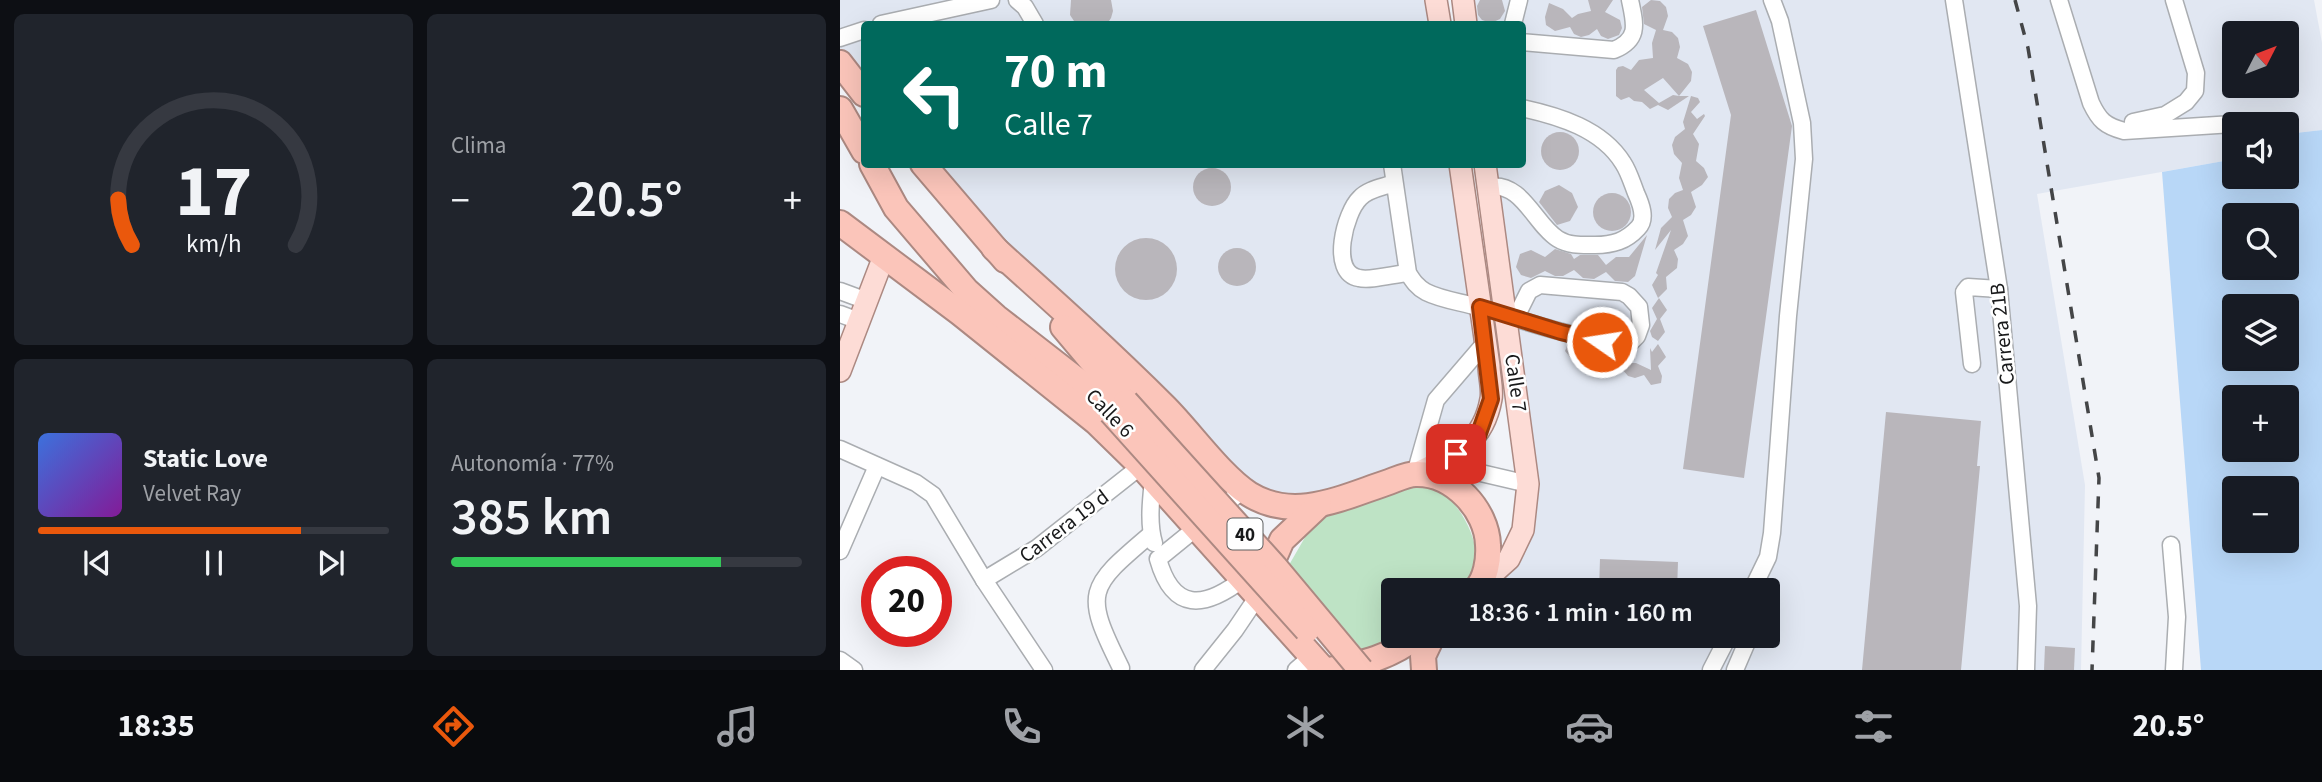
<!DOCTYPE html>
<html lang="es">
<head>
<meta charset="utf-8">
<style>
  :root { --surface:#171b24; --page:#20242c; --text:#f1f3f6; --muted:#9ea1a6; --line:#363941; --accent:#ea580c }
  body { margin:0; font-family:"Source Sans 3",sans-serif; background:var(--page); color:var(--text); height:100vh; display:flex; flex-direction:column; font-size:26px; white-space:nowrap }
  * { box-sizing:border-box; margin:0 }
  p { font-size:23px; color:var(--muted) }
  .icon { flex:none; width:38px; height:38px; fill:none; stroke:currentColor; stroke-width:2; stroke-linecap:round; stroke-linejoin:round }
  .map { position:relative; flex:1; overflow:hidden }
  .details { display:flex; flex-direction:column; gap:14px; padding:14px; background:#0d0f14; width:840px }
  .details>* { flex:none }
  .top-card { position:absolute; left:21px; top:21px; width:665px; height:147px; border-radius:7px; box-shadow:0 7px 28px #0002; background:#00695c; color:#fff; overflow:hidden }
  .needle { width:46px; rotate:48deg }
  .buttons { position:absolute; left:1382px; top:21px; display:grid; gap:14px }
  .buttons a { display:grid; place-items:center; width:77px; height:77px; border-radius:7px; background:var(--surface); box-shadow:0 7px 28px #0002; font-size:35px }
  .speed { position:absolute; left:21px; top:556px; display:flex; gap:14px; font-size:35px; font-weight:700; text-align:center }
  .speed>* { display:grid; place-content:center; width:91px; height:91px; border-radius:50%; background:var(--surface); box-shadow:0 7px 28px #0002; line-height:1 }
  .speed .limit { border:10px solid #d22; background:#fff; color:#111 }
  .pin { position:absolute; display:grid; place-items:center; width:60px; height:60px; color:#fff; margin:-30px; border-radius:14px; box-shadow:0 4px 10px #0006 }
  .me { position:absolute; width:77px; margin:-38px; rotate:283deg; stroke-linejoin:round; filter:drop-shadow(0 0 5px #0008) }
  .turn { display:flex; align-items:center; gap:24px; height:147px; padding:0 28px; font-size:32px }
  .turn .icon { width:91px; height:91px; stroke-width:2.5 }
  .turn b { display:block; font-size:49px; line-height:60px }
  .big { font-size:52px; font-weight:600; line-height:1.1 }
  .details .tile { flex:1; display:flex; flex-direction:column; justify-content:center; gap:10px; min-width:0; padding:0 24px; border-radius:10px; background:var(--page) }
  .details .dial { align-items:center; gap:0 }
  .dial svg { height:182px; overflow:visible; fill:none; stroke:var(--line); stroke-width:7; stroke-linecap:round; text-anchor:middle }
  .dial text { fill:var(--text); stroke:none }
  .song { display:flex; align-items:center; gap:21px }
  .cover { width:84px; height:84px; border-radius:10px; background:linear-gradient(135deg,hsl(220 70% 55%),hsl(290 70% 35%)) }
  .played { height:7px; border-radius:4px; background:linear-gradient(90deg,var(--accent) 75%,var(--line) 75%) }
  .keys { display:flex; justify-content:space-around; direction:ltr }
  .heat { display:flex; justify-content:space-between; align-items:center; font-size:38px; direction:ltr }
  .charge { height:10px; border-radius:5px; background:linear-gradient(90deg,#34c759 77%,var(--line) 0) }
  .details .tiles { flex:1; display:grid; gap:14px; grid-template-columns:repeat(2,1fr) }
  .trip { position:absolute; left:541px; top:578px; width:399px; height:70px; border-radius:7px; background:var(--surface); box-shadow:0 7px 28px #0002; font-weight:600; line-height:70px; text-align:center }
  .tab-bar { display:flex; height:112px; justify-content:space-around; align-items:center; background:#090b0e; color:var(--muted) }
  .tab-bar .icon { width:49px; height:49px }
  .tab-bar .current { color:var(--accent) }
  .tab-bar b { font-size:32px; color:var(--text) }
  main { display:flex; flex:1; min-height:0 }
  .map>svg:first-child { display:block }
</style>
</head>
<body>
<main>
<section class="details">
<div class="tiles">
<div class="tile dial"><svg viewBox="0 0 100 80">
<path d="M14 69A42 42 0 1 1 86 69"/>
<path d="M14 69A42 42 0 0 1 8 49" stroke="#ea580c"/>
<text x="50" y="56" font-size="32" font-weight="700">17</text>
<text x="50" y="72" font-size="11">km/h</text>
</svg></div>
<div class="tile"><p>Clima</p>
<div class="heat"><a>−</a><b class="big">20.5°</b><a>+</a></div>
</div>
<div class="tile">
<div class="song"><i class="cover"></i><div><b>Static Love</b><p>Velvet Ray</p></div></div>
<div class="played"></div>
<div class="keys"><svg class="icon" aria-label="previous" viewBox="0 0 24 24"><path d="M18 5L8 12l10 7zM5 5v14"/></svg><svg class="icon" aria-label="pause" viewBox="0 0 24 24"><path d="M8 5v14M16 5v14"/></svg><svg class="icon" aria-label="next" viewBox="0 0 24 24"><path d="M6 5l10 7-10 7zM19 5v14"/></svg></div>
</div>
<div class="tile"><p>Autonomía · 77%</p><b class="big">385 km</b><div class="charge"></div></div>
</div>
</section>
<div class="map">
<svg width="1482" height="670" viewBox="0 0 1482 670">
  <rect width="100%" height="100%" fill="#f1f3f8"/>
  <g fill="#e1e7f2" fill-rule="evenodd">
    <polygon points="0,0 596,0 600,24 24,24 24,94 0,63"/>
    <path d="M623 0H1474L1482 43V130L1447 134V124H1395V159L1197 194 1245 485 1241 670H584L593 635H928V590H635L683 530 645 165 682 164V24H626ZM1395 33H1447V86H1395Z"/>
    <polygon points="83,165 620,165 651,399 616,454 434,506"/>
  </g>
  <path fill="#bee3c5" d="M579 483C587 487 597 489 604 494 623 508 645 551 633 574 630 579 622 585 617 590H553V635H567L526 654 449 565 475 520Z"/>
  <path fill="#b8d7f7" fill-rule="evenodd" d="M1482 130V670H1361L1322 172 1395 159V177H1447V134ZM1395 215H1447V268H1395ZM1395 306H1447V359H1395ZM1395 397H1447V450H1395ZM1395 488H1447V541H1395Z"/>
  <g fill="#b9b6bb" fill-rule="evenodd">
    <polygon points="231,0 271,0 273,11 271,18 267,24 236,24 230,15"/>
    <polygon points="640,0 662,0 665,11 660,19 651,23 642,20 638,15 637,6"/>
    <polygon points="748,0 773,0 765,12 780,20 782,28 779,35 768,39 761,36 757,29 749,35 741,37 734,34 730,27 715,31 706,25 705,17 709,3 723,9 732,18 738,14 751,11"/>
    <path d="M811 0 820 1 826 7 828 16 823 30 832 32 838 38 840 47 837 58 848 64 852 72 851 81 839 96H849L828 110 818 105 810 109 802 102 794 101 789 97 781 100 776 96V70L778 67 783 66 791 70 799 60 813 58 812 43 816 30 804 24 802 7ZM823 78 839 96 833 95 819 103 804 90Z"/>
    <polygon points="916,10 952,126 904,478 843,469 891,115 863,26"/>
    <polygon points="851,96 858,98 860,102 851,112 857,119 864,114 865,116 853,134 859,144 856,161 864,168 868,177 862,185 851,192 856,207 851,215 843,220 848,236 843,244 834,250 838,259 837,268 826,277 827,289 818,298 812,285 818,275 816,273 831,230 815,250 821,228 832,217 828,208 829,199 835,193 843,190 839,178 842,163 834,154 832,145 835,137 845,129 843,122"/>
    <circle cx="720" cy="151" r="19"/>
    <circle cx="372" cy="187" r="19"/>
    <polygon points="719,185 732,193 738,207 730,221 717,225 699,202 705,191"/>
    <circle cx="772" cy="212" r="19"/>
    <polygon points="807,235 795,276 788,282 775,281 766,272 754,279 743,278 734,270 723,276 715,276 705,271 691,278 681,275 676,267 680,254 691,250 705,257 715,249 731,254 734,259 740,255 758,255 766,265 776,257 789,257"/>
    <circle cx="306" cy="269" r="31"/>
    <circle cx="397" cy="267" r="19"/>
    <polygon points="819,298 827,310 820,319 825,332 818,341 812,337 810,331 817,319 812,308"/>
    <polygon points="728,344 740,347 742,352 755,351 764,359 774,356 778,359 782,368 771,371 762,363 751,366 741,356 730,357 725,351"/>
    <polygon points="818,344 826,357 818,366 822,376 821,383 811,385 804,375 795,378 788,376 782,369 791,363 796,363 811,370 810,348 812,352"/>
    <polygon points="1046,412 1141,421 1137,466 1140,466 1121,670 1022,670"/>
    <polygon points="760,559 838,562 837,590 759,590"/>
    <polygon points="1205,646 1235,648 1234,670 1204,670"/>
  </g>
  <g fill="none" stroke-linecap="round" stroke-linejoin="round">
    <defs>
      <g id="minor">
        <polyline points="177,0 185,7 195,24"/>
        <polyline points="1114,0 1159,289 1188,606 1186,670"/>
        <path d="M1219 0 1251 103C1259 120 1265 126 1284 131L1393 124"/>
        <polyline points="41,24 151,0"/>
        <polyline points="673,24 679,0"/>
        <polyline points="0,38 24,30"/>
        <path d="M682 42 774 50C800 39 795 24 790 0"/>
        <polyline points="1293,122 1325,115 1346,102 1355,91 1356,73 1334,0"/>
        <path d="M552 164 568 273C573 281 577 287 586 292 602 300 621 302 638 307 689 322 738 341 791 342L797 336 801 325 799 307 789 296 782 292 700 285 689 291 675 319"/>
        <path d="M554 183C544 187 528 189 520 198 505 212 489 273 519 278 530 281 555 274 568 273"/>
        <path d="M649 187C682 181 695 225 718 239 729 246 743 245 755 245 773 245 786 241 798 228 807 219 801 204 796 193 792 183 789 172 783 163 762 129 719 116 682 108"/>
        <polyline points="0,291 27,301"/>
        <polyline points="0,314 19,321"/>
        <polyline points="1132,364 1124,292 1128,287 1159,289"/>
        <polyline points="0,449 76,483 93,495 144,580 204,670"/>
        <polyline points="598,463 688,484"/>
        <polyline points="575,474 596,400 645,343"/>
        <path d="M313 480C311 500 308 523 314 543"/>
        <polyline points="1331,545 1337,617 1334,670"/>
        <polyline points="0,551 37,466"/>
        <path d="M403 579C364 609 333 612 318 559L403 490"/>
        <polyline points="144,580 197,548 301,466"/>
        <polyline points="912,590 928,557 932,533 948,316 964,159 962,123 940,21 932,0"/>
        <polyline points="0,660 14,670"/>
        <path d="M281 668C243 592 247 588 311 534"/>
        <polyline points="363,670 395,630 418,596"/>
        <polyline points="456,670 471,657"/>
        <polyline points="871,670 889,635"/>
        <polyline points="895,670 910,635"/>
      </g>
      <g id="major">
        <polyline points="596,0 600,24"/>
        <polyline points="623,0 626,24"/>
        <polyline points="0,371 44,256"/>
        <path d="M575 474C612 456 643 445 651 399 653 389 649 376 649 366L620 164"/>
        <polyline points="639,586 669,559 683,530 688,484 645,164"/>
      </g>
      <g id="highway">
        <polyline points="0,63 24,94"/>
        <polyline points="0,109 24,151"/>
        <polyline points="32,164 56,208 127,291 156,317 241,383 271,412"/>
        <polyline points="83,164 165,260"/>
        <polyline points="0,223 120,313 256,422 301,466 484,670"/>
        <path d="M154 248C212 300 270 352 325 407 350 432 381 476 409 494 454 522 501 498 546 483 555 480 567 474 576 474 613 473 647 510 648 545 649 559 646 580 635 590"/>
        <polyline points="223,327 286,402"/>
        <polyline points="425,579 442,540 479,505"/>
        <path d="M489 670C525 663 549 658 579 635"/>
        <polyline points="584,670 583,656 593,635"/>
      </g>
    </defs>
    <use href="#minor" stroke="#aaadb1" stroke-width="19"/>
    <use href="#major" stroke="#ac8982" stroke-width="24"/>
    <use href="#highway" stroke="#ac8982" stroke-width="28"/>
    <use href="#minor" stroke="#fff" stroke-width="16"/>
    <use href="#major" stroke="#fddcd6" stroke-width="21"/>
    <use href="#highway" stroke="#fbc5ba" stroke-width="24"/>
    <polyline stroke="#444547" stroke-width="3.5" stroke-dasharray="12 12" stroke-linecap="butt" points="1175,0 1188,48 1259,478 1252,670"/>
    <defs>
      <g id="highway-bridge">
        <polyline points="286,402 435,567 521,670"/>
        <polyline points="271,412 467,630"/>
      </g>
    </defs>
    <use href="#highway-bridge" stroke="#ac8982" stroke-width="28" stroke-linecap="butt"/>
    <use href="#highway-bridge" stroke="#fbc5ba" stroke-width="24"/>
  </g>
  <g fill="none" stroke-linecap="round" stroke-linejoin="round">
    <defs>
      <polyline id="route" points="616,454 638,436 651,399 640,307 721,332 762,342"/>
    </defs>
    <use href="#route" stroke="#983908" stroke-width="18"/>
    <use href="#route" stroke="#ea580c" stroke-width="12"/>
  </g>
  <g text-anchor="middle" stroke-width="5" stroke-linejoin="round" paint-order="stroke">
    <rect fill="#fff" stroke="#5d5e5f" stroke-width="2" x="387.5" y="518.5" width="35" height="31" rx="5"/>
    <g font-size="19" font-weight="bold" fill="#18191a">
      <text x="405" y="541">40</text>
    </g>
    <g font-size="21" fill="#18191a" stroke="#fff">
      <text transform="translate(1162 334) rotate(-96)" y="7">Carrera 21B</text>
      <text transform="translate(676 383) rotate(82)" y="7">Calle 7</text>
      <text transform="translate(270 413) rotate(46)" y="7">Calle 6</text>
      <text transform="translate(224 526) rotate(-37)" y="7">Carrera 19 d</text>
    </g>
  </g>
</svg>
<div class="buttons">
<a><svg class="needle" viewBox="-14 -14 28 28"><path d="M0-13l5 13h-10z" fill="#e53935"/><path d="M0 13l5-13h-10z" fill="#9ea1a6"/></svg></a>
<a><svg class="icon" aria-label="sound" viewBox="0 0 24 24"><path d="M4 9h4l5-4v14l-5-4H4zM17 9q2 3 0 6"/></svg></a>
<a><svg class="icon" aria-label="search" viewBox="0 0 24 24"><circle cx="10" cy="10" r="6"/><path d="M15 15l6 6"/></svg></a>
<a><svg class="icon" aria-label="layers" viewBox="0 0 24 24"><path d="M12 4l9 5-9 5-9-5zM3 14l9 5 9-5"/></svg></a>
<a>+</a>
<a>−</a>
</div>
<div class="speed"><div class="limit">20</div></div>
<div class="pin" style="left:616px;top:454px;background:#d93025"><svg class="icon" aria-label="arrive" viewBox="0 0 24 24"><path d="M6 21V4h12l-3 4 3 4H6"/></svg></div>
<svg class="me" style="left:762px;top:342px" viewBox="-20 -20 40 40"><circle r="17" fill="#ea580c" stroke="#fff" stroke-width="3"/><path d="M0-11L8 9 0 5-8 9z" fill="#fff"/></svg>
<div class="trip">18:36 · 1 min · 160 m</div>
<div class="top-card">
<div class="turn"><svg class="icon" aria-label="left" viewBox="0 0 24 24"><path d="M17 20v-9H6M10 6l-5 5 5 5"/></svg><div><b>70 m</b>Calle 7</div></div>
</div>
</div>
</main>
<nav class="tab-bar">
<b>18:35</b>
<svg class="icon current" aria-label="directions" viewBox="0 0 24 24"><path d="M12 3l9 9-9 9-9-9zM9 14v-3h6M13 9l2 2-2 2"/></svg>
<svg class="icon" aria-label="music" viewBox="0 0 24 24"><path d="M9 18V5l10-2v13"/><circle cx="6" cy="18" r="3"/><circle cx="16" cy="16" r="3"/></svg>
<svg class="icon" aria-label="phone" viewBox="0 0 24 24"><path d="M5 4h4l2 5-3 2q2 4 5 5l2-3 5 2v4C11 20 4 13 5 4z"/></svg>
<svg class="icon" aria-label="climate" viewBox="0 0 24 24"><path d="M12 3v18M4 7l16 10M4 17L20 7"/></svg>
<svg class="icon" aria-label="car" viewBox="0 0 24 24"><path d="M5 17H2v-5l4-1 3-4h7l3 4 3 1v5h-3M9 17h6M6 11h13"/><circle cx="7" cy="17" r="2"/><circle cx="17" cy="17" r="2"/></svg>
<svg class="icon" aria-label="filters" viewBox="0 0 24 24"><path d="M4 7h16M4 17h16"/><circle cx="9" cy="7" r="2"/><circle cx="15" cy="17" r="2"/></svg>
<b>20.5°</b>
</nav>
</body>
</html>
